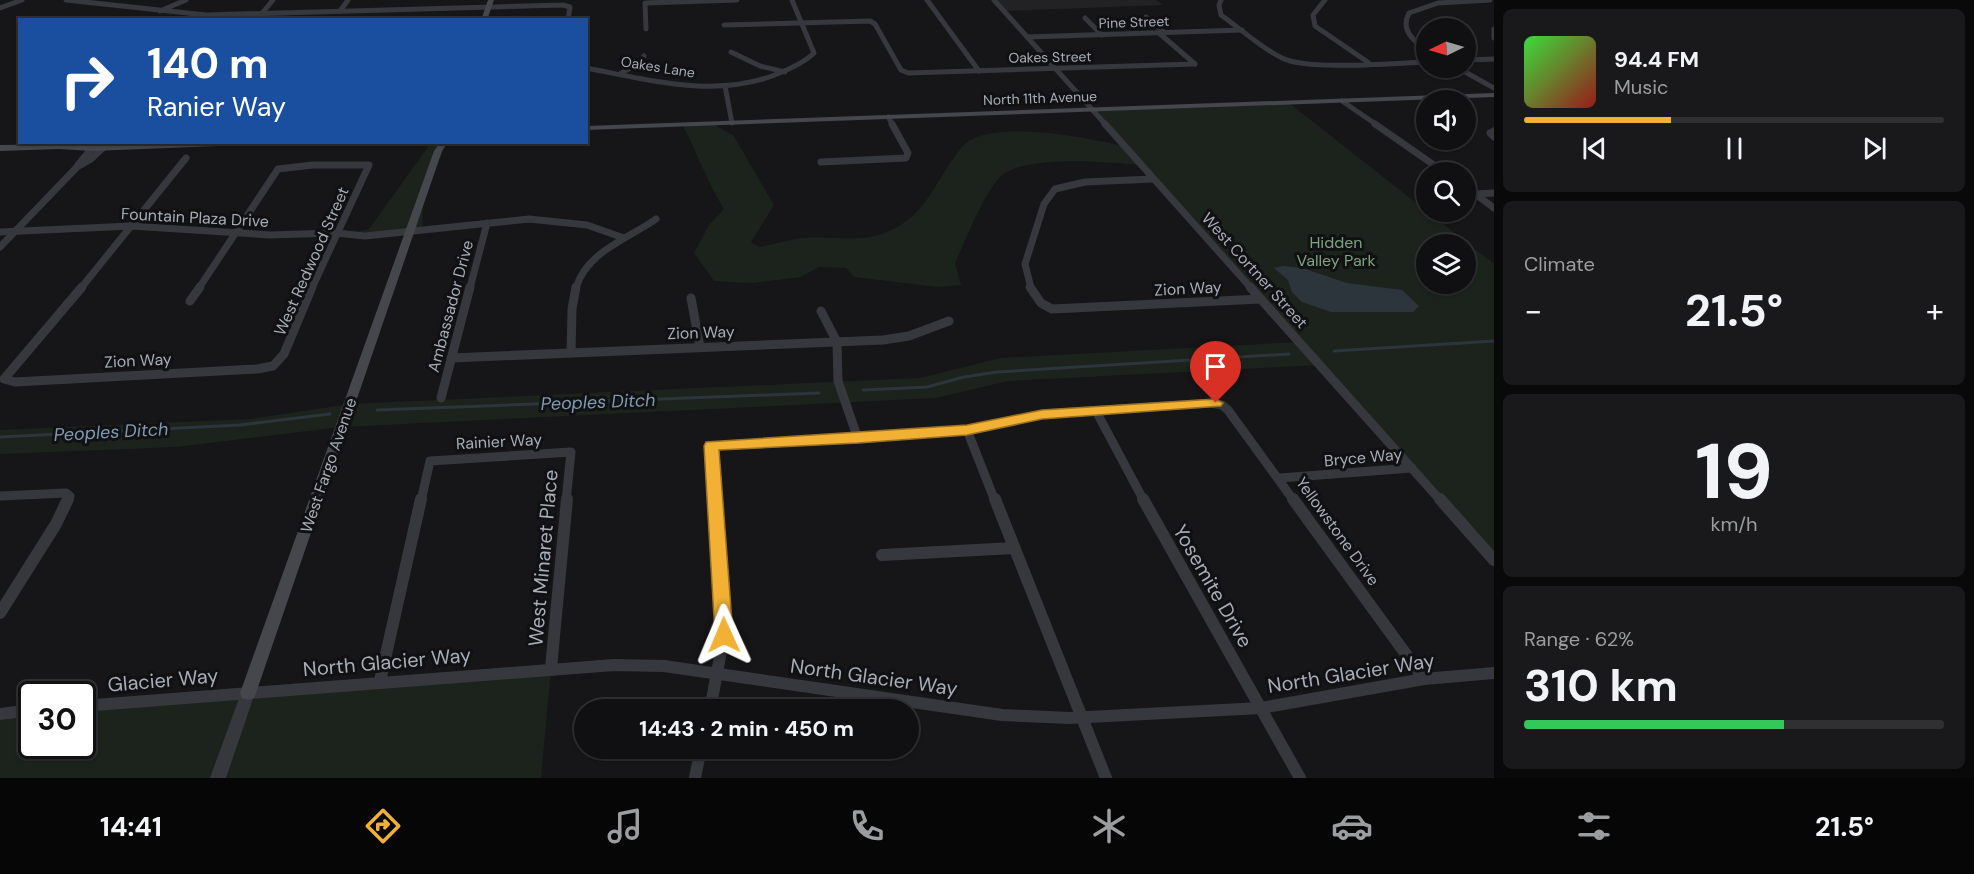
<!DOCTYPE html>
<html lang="en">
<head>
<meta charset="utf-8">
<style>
  :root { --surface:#101012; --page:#19191b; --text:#f1f3f6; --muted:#9c9d9f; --line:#303032; --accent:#f2b134 }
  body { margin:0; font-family:"DM Sans",sans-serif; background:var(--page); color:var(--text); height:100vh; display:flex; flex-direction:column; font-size:22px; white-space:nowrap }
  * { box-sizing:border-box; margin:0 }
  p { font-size:20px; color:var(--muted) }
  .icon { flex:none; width:33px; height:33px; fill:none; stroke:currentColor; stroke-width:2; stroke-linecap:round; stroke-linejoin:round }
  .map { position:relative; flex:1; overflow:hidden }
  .drawer { display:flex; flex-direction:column; gap:9px; padding:9px; background:#09090a; width:480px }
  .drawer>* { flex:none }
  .top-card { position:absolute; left:18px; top:18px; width:570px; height:126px; border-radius:0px; box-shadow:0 2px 4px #0004,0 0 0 2px var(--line); background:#1a4fa0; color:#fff; overflow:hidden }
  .needle { width:39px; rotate:265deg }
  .fabs { position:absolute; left:1416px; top:18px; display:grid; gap:12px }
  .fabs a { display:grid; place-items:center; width:60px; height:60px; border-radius:50%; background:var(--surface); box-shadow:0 2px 4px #0004,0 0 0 2px var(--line); font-size:30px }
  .speed { position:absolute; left:18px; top:681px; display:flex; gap:12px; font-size:30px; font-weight:700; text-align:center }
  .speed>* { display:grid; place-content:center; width:78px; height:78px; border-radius:50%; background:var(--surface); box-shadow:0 2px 4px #0004,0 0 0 2px var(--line); line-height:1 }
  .speed .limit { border:3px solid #111; border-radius:9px; background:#fff; color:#111 }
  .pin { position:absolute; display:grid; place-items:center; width:51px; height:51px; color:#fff; margin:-62px -26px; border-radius:50% 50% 50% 0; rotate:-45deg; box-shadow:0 0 6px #0007 }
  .pin .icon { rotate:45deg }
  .me { position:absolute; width:66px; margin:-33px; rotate:359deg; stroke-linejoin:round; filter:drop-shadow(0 0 4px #0008) }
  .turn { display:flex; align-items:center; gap:21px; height:126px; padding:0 30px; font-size:27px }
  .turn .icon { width:78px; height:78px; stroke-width:2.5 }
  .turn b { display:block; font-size:42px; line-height:51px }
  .big { font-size:45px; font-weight:700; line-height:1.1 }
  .drawer .widget { flex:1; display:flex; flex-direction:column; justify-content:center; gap:9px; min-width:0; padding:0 21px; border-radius:9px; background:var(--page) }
  .drawer .dial { align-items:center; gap:0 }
  .dial b { font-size:78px; line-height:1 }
  .song { display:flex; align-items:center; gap:18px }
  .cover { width:72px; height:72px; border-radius:9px; background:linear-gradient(135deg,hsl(120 70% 55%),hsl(0 70% 35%)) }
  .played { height:6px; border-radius:3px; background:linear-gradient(90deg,var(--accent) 35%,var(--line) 35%) }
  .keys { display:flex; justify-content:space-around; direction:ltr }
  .heat { display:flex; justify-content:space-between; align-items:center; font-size:33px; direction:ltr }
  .charge { height:9px; border-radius:4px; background:linear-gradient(90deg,#34c759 62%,var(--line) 0) }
  .trip { position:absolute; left:574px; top:699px; width:345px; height:60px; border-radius:30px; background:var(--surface); box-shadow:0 2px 4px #0004,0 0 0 2px var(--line); font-weight:700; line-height:60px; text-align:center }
  .tabs { display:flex; height:96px; justify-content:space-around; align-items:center; background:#060607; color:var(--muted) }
  .tabs .icon { width:42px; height:42px }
  .tabs .selected { color:var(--accent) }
  .tabs b { font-size:27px; color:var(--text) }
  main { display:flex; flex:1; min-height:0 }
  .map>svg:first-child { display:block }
</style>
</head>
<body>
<main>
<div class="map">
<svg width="1494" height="778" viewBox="0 0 1494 778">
  <rect width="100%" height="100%" fill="#161618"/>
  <polygon fill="#222225" points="994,0 1156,0 1163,5 1003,11"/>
  <g fill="#1c231d" fill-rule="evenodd">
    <path d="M1289 103 1494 264V560L1319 365 1008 381 936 398 341 427 176 447 0 454V430L251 419 350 404 920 378 1001 358 1299 342 1141 165C1110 162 1022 154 1000 177 983 194 966 240 955 263L961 285 938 287 854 277 846 268 819 267 801 277 751 283 714 281 694 253 709 225 724 209C707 182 697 152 682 124L711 123 733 135 774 205 751 242 759 247C774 245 789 239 804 238 842 235 870 247 905 222 931 204 942 169 963 146 989 118 1088 138 1123 146L1091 109ZM1426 244H1466V284H1426Z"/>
    <polygon points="431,143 446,143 423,203 422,232 352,233 369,229"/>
    <polygon points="551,668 541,778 0,778 0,714 31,710 32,746 82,746 83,706"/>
  </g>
  <polygon fill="#2c353c" points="1283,266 1302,268 1347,283 1402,290 1419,306 1413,312 1331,312 1302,302 1292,292 1288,280 1274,268"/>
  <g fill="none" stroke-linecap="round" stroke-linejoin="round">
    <g stroke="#2c353c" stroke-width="3">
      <polyline points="1334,351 1494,341"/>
      <polyline points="863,390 927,387 964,377 997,372 1289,354"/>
      <polyline points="377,410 819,393"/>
      <polyline points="0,437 240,425 330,414"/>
    </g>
    <g stroke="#37383d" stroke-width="5">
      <polyline points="66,0 206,15 563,5 570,7 568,20"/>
      <polyline points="927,0 979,71"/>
      <polyline points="994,0 1106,125"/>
      <path d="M1221 0 1219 5 1221 15C1241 29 1261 48 1282 58 1308 71 1393 63 1426 62"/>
      <polyline points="1325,0 1313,15 1315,26 1369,63"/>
      <polyline points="0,8 22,0"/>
      <polyline points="160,11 186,0"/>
      <polyline points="340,11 348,0"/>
      <polyline points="259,17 273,0"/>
      <polyline points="1146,17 1165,33"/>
      <polyline points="1085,18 1102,35"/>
      <polyline points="724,25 870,21 875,24 901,70 908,73 1195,64"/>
      <polyline points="646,29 645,3 737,0"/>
      <polyline points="1494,29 1494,38"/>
      <polyline points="1159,33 1195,64"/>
      <polyline points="1027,37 1242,30"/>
      <path d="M1426 50C1413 40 1400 30 1409 13L1438 3 1490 0"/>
      <polyline points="731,52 760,66 785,72"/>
      <polyline points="1466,60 1494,59"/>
      <path d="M586 68C650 80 720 100 782 72 794 67 805 62 814 53L792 0"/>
      <polyline points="1458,68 1494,88"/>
      <polyline points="620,74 640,62 644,56"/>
      <polyline points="725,86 732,123"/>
      <polyline points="1342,101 1377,125"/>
      <polyline points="888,117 893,125"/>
    </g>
    <g stroke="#37383d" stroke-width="7">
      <polyline points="1105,124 1251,288"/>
      <polyline points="1375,124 1444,172"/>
      <polyline points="1494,131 1490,133 1494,137"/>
      <polyline points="821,162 906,158 908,153 892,124"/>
      <polyline points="78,165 97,142"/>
      <polyline points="1466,187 1494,208"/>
      <polyline points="1475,194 1494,193"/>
      <polyline points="1418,196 1426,196"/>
      <polyline points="0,232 131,226 270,235 336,233 365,236 529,219 587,225 624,238"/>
      <polyline points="0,247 77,167 91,159 109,142"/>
      <polyline points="81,288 186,158"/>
      <polyline points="199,288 278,169 313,165 369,165 312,288"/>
      <polyline points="470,288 487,223"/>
      <path d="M576 288C587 251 628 239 656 219"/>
      <polyline points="1031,288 1025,264 1044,204 1055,189 1085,182 1153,179"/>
    </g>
    <g stroke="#37383d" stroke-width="9">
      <polyline points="82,287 4,379 15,382 257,369 273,366 284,354 312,287"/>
      <polyline points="1030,287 1041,303 1052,309 1261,299"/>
      <polyline points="1250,287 1441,501"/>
      <polyline points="691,298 700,347"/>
      <polyline points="190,301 200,287"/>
      <polyline points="821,311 837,342 838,381 858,439"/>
      <polyline points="571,353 572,309 576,287"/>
      <polyline points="451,358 883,340 909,336 949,321"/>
      <polyline points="441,398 470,287"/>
      <polyline points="1096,411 1144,501"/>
      <polyline points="967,430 995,501"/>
      <polyline points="1280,478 1412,468"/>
      <polyline points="0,496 66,493 70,496 68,501"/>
      <polyline points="421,501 430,461 571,452 566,501"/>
      <polyline points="715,501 711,446 858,439 967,430 1042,414 1211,403 1222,405 1228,410 1294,501"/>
    </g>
    <g stroke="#37383d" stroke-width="12">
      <polyline points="995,499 1106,778"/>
      <polyline points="1143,499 1300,778"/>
      <polyline points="1293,499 1424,679"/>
      <polyline points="1440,499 1494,560"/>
      <polyline points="882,555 1014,548"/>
      <polyline points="0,613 56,524 68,499"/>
      <polyline points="551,668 567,499"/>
      <polyline points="380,681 421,499"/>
      <polyline points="82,706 614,665 664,666 1002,715 1069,718 1261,708 1424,679 1494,673"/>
      <polyline points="710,710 724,635 715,499"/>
      <polyline points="0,714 32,710"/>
      <polyline points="695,778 701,748"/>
    </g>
    <polygon fill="#37383d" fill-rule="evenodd" points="248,687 253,689 255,693 226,778 210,778 241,693 243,689"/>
    <g fill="#45474d" fill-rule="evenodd">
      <polygon points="488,0 494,0 487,20 481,20"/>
      <polygon points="1494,93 1494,97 586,130 586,126"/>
      <path d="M180 142H272L268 144 92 151 59 149 0 151V145C60 144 120 145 180 142Z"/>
      <polygon points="440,142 448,142 442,151 256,693 254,698 248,700 242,698 240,693 434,151"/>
    </g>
  </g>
  <polygon fill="#f2b134" stroke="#9d7322" stroke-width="1.5" points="1216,399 1223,403 1221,406 1042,419 967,435 858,443 719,450 733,635 730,640 724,642 718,640 715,635 704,446 706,442 967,425 1042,410"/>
  <g text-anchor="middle" stroke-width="6" stroke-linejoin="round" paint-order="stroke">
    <g font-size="14" fill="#a8adb8" stroke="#111113">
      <text transform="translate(1134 22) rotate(-2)" y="5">Pine Street</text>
      <text transform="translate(1050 57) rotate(-1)" y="5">Oakes Street</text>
      <text transform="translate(658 67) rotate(9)" y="5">Oakes Lane</text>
      <text transform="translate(1040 98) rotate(-2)" y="5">North 11th Avenue</text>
    </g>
    <g font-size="16" fill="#a8adb8" stroke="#111113">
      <text transform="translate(195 217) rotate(3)" y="6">Fountain Plaza Drive</text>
      <text transform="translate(311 261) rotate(-66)" y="6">West Redwood Street</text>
      <text transform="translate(1255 270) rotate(48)" y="6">West Cortner Street</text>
      <text transform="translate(1188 288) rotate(-3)" y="6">Zion Way</text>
      <text transform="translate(450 306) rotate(-75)" y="6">Ambassador Drive</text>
      <text transform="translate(701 332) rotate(-2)" y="6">Zion Way</text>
      <text transform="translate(138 360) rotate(-3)" y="6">Zion Way</text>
      <text transform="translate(499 441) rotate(-3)" y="6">Rainier Way</text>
      <text transform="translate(1363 457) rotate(-5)" y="6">Bryce Way</text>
      <text transform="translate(328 465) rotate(-71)" y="6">West Fargo Avenue</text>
      <text transform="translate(1338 531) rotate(54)" y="6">Yellowstone Drive</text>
    </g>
    <g font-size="16" fill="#7fa381" stroke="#111113">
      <text x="1336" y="248">Hidden<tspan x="1336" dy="18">Valley Park</tspan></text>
    </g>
    <g font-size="18" font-style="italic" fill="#7f9bb3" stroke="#111113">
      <text transform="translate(598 402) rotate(-2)" y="6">Peoples Ditch</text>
      <text transform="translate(111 432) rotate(-3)" y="6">Peoples Ditch</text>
    </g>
    <g font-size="20" fill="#a8adb8" stroke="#111113">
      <text transform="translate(543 558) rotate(-85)" y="7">West Minaret Place</text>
      <text transform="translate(1213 586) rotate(60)" y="7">Yosemite Drive</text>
      <text transform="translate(387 662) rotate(-5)" y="7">North Glacier Way</text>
      <text transform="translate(1351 673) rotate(-9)" y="7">North Glacier Way</text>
      <text transform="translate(874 677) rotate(8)" y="7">North Glacier Way</text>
      <text transform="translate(163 680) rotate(-5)" y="7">Glacier Way</text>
    </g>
  </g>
</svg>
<div class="fabs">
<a><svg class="needle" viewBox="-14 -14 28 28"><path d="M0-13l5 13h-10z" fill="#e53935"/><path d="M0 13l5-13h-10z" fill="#9c9d9f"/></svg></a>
<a><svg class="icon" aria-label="sound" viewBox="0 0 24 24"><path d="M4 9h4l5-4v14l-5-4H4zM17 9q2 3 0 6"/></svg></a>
<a><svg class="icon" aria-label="search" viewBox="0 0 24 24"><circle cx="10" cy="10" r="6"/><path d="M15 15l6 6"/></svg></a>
<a><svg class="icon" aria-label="layers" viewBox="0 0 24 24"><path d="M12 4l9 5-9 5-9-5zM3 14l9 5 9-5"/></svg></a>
</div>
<div class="speed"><div class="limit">30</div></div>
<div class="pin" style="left:1216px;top:403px;background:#d93025"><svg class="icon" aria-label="arrive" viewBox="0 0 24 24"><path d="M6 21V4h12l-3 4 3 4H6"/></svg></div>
<svg class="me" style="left:724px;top:635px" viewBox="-20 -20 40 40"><path d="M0-17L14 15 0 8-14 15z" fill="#f2b134" stroke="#fff" stroke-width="4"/></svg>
<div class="trip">14:43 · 2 min · 450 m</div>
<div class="top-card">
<div class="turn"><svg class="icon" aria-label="right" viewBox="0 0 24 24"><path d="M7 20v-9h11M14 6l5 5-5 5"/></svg><div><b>140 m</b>Ranier Way</div></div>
</div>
</div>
<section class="drawer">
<div class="widget">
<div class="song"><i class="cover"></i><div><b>94.4 FM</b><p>Music</p></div></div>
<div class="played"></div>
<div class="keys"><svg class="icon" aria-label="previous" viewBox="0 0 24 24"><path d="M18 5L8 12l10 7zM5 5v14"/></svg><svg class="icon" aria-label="pause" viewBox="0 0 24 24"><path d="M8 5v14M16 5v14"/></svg><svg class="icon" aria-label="next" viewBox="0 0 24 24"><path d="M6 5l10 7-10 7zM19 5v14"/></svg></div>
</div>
<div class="widget"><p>Climate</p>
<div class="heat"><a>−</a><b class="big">21.5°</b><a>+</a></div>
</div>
<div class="widget dial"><b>19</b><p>km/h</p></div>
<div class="widget"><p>Range · 62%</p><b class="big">310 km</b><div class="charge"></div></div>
</section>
</main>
<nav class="tabs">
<b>14:41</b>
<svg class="icon selected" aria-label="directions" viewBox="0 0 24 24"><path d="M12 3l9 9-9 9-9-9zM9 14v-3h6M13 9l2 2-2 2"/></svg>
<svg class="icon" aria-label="music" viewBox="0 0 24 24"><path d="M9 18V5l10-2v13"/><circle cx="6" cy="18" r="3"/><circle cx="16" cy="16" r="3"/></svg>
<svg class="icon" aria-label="phone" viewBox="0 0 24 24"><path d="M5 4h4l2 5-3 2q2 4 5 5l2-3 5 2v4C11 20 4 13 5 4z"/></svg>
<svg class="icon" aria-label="climate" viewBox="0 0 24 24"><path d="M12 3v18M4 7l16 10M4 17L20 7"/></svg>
<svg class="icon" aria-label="car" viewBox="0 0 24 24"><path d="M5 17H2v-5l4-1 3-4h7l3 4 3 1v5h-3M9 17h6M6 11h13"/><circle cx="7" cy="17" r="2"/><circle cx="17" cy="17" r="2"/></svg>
<svg class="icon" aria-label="filters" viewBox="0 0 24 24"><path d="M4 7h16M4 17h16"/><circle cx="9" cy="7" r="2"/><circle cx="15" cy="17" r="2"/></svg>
<b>21.5°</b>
</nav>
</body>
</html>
